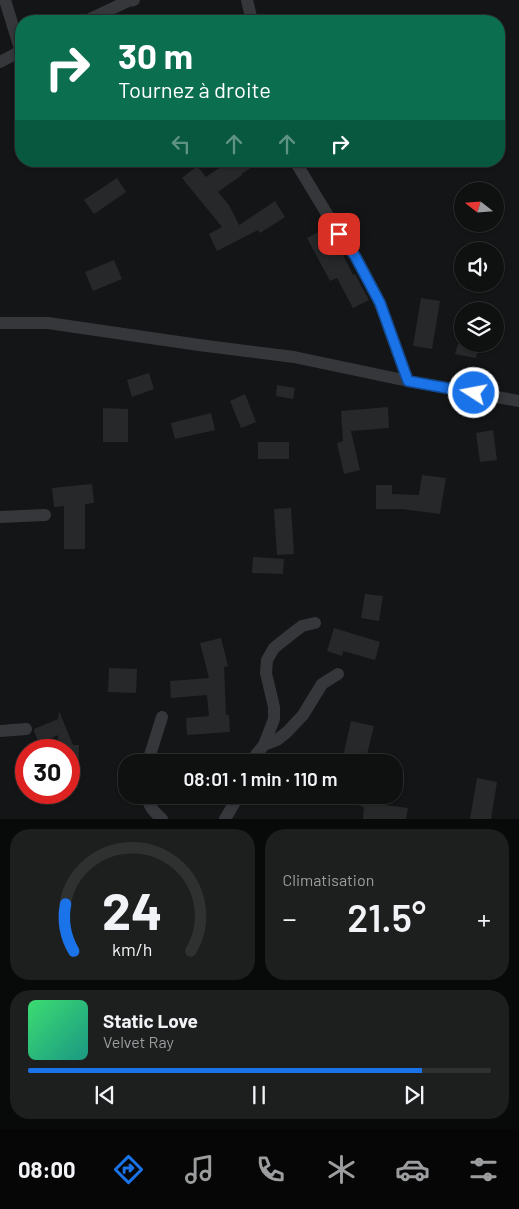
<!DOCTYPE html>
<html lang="fr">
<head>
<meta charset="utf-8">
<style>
  :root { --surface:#0f1010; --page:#1d1e1e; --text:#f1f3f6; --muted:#9b9d9f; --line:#2f3030; --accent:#1a73e8 }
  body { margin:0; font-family:Barlow,sans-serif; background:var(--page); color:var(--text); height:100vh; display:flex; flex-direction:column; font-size:19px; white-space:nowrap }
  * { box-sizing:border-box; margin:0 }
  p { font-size:16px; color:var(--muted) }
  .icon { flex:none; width:28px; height:28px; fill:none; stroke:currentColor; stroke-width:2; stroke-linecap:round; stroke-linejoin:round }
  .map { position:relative; height:819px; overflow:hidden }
  .panel { display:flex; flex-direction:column; gap:10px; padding:10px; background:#080909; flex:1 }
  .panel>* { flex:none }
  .banner { position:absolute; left:15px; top:15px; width:490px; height:152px; border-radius:20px; box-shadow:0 1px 4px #0004,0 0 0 1px var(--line); background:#0b6e4f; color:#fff; overflow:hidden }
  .needle { width:32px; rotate:287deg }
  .tools { position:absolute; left:454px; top:182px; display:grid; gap:10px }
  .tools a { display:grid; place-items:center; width:50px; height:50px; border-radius:50%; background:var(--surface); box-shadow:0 1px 4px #0004,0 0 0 1px var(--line); font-size:25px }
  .speed { position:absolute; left:15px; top:739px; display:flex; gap:10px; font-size:25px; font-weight:700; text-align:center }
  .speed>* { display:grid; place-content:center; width:65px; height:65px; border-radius:50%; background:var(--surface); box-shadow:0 1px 4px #0004,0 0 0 1px var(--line); line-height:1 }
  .speed .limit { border:8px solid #d22; background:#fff; color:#111 }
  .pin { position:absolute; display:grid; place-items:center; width:42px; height:42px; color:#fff; margin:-21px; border-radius:10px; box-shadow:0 2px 8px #0006 }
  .me { position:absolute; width:55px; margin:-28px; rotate:281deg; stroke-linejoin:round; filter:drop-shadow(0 0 4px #0008) }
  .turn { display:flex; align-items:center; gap:18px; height:105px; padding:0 20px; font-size:22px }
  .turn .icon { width:65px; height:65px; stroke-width:2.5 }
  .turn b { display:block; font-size:35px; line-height:42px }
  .lanes { display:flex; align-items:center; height:48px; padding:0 20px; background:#0003; justify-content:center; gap:25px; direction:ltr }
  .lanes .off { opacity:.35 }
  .big { font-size:38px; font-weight:600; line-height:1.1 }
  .panel .widget { flex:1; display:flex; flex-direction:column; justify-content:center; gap:8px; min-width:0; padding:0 18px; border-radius:20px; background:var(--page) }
  .panel .dial { align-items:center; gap:0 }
  .dial svg { height:130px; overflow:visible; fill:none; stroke:var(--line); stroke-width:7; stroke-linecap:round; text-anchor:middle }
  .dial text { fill:var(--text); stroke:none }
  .song { display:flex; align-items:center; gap:15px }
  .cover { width:60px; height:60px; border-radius:8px; background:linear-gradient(135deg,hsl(140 70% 55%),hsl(170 70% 35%)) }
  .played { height:5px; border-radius:2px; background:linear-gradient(90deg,var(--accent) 85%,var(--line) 85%) }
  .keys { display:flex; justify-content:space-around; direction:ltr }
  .heat { display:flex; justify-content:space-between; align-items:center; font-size:28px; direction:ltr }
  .panel .tiles { flex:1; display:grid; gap:10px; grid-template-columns:1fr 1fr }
  .widget:last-child { grid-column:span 2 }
  .trip { position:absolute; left:118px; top:754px; width:285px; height:50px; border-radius:20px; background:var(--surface); box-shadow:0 1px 4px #0004,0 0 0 1px var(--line); font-weight:600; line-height:50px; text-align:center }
  .tabs { display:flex; height:80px; justify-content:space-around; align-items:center; background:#060606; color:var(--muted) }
  .tabs .icon { width:35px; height:35px }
  .tabs .on { color:var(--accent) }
  .tabs b { font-size:22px; color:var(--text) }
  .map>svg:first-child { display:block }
</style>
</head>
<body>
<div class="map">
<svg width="519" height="819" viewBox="0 0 519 819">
  <rect width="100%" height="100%" fill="#141516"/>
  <g fill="#27282a">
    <polygon points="229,161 262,161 241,174 242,175 218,192 229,205 239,225 275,201 285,217 260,233 258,230 217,251 209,234 222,227 182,178 197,166 206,177"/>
    <polygon points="117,178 126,192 94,214 84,200"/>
    <polygon points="326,228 339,247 353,275 355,274 369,300 353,308 337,278 330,281 307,238"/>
    <polygon points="114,260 122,279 93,291 85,272"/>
    <polygon points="421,298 440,301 432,349 413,346"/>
    <polygon points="458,344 479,344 476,358 455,354"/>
    <polygon points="149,373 154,389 132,397 127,380"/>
    <polygon points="277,385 295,388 293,399 276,396"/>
    <polygon points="245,394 256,422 241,428 230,401"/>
    <polygon points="388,407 389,428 351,431 360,470 344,474 337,443 343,441 341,411"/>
    <polygon points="103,408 128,409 128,442 103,442"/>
    <polygon points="211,413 215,430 175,439 171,423"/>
    <polygon points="493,430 497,460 480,462 476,433"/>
    <rect x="258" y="442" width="31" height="17"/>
    <polygon points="422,475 446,478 440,514 402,509 376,509 376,485 392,485 392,494 419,495"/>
    <polygon points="92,484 94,503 85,504 85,549 64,549 64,506 54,507 52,488"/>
    <polygon points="291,508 294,554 277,555 274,509"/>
    <polygon points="253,557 284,559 283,574 252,573"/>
    <polygon points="365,594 383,596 379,621 361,618"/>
    <polygon points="334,628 380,642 375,660 343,651 342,656 327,651"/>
    <polygon points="221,638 228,666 224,667 226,715 229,715 230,732 187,735 186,718 209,716 207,695 171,698 170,681 209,678 200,643"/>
    <polygon points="109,668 137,669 136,693 108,692"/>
    <polygon points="59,711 73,745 79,745 78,788 69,788 69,750 58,750 58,735 39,744 34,731 34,729 58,719"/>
    <polygon points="351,721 374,726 365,762 343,757"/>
    <polygon points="477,778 497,782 491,819 470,819"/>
    <polygon points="335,795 386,795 384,805 408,808 406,819 363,819 364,807 335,798"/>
  </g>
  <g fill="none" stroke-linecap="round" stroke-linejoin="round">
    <g stroke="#35373b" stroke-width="12">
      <polyline points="5,0 21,52"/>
      <polyline points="247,0 252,21"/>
      <polyline points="86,21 128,1 134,0"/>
      <polyline points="0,62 21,51"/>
      <polyline points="295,161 339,234 355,256 366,276 380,303 408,381"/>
      <polyline points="0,323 48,323 199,345 294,357 408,381 519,401"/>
      <polyline points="0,517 45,515"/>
      <polyline points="0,731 26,729"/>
      <polyline points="264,745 277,740 287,732 303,715 322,684 338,674"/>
      <polyline points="149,762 150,755 162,717"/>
      <polyline points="250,762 264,745 274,719 274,707 266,673 267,660 274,648 289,636 302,626 315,623"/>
      <path d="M147 795C148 806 154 812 162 819"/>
      <polyline points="225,819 235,802 237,795"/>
    </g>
  </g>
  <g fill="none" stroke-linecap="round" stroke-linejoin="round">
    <defs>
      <polyline id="route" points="339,234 355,256 380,303 408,381 474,393"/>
    </defs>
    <use href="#route" stroke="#114b97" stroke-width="12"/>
    <use href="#route" stroke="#1a73e8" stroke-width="9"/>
  </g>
</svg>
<div class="tools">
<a><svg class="needle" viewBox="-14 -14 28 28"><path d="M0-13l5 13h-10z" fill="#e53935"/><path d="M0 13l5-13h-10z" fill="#9b9d9f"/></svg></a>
<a><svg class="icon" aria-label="sound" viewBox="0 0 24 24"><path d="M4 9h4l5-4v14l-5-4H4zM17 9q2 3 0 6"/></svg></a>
<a><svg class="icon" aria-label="layers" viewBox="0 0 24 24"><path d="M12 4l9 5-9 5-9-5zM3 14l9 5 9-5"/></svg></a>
</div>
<div class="speed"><div class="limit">30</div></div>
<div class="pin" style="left:339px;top:234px;background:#d93025"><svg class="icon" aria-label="arrive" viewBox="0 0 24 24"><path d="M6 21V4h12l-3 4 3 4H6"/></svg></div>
<svg class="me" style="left:474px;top:393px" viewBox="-20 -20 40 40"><circle r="17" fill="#1a73e8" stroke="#fff" stroke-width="3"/><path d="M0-11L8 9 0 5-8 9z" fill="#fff"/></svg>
<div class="trip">08:01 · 1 min · 110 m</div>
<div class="banner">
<div class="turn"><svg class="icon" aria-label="right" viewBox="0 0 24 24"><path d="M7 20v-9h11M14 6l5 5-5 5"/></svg><div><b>30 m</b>Tournez à droite</div></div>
<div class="lanes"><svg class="icon off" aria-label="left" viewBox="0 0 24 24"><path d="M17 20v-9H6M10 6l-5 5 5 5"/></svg><svg class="icon off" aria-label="ahead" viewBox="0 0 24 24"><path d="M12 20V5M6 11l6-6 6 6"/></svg><svg class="icon off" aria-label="ahead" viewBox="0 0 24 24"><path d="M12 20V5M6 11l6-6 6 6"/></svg><svg class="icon" aria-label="right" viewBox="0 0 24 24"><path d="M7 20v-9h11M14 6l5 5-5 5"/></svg></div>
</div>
</div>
<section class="panel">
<div class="tiles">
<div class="widget dial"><svg viewBox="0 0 100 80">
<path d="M14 69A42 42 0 1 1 86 69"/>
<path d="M14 69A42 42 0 0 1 9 40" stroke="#1a73e8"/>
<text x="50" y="56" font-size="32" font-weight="700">24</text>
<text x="50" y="72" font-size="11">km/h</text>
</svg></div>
<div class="widget"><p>Climatisation</p>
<div class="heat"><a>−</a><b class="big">21.5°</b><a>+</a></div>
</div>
<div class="widget">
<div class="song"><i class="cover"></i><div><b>Static Love</b><p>Velvet Ray</p></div></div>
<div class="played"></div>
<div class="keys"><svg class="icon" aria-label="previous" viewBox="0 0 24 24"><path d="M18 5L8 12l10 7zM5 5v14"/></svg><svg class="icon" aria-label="pause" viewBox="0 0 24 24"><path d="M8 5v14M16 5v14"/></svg><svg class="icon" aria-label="next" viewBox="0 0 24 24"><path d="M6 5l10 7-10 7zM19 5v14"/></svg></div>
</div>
</div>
</section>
<nav class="tabs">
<b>08:00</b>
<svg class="icon on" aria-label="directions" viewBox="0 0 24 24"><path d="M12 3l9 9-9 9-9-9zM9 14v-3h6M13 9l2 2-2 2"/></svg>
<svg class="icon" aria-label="music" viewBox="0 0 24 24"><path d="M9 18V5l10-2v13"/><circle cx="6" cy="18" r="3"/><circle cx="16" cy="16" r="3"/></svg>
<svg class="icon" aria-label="phone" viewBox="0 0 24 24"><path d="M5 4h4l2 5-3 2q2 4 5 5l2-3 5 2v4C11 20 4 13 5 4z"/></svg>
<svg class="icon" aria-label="climate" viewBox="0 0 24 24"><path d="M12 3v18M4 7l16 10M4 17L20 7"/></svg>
<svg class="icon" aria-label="car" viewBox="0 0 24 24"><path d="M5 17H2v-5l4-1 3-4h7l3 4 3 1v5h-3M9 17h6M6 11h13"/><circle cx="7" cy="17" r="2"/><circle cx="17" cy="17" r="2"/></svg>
<svg class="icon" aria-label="filters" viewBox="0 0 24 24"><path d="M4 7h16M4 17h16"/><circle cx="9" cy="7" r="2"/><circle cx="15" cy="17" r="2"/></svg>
</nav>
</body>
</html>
